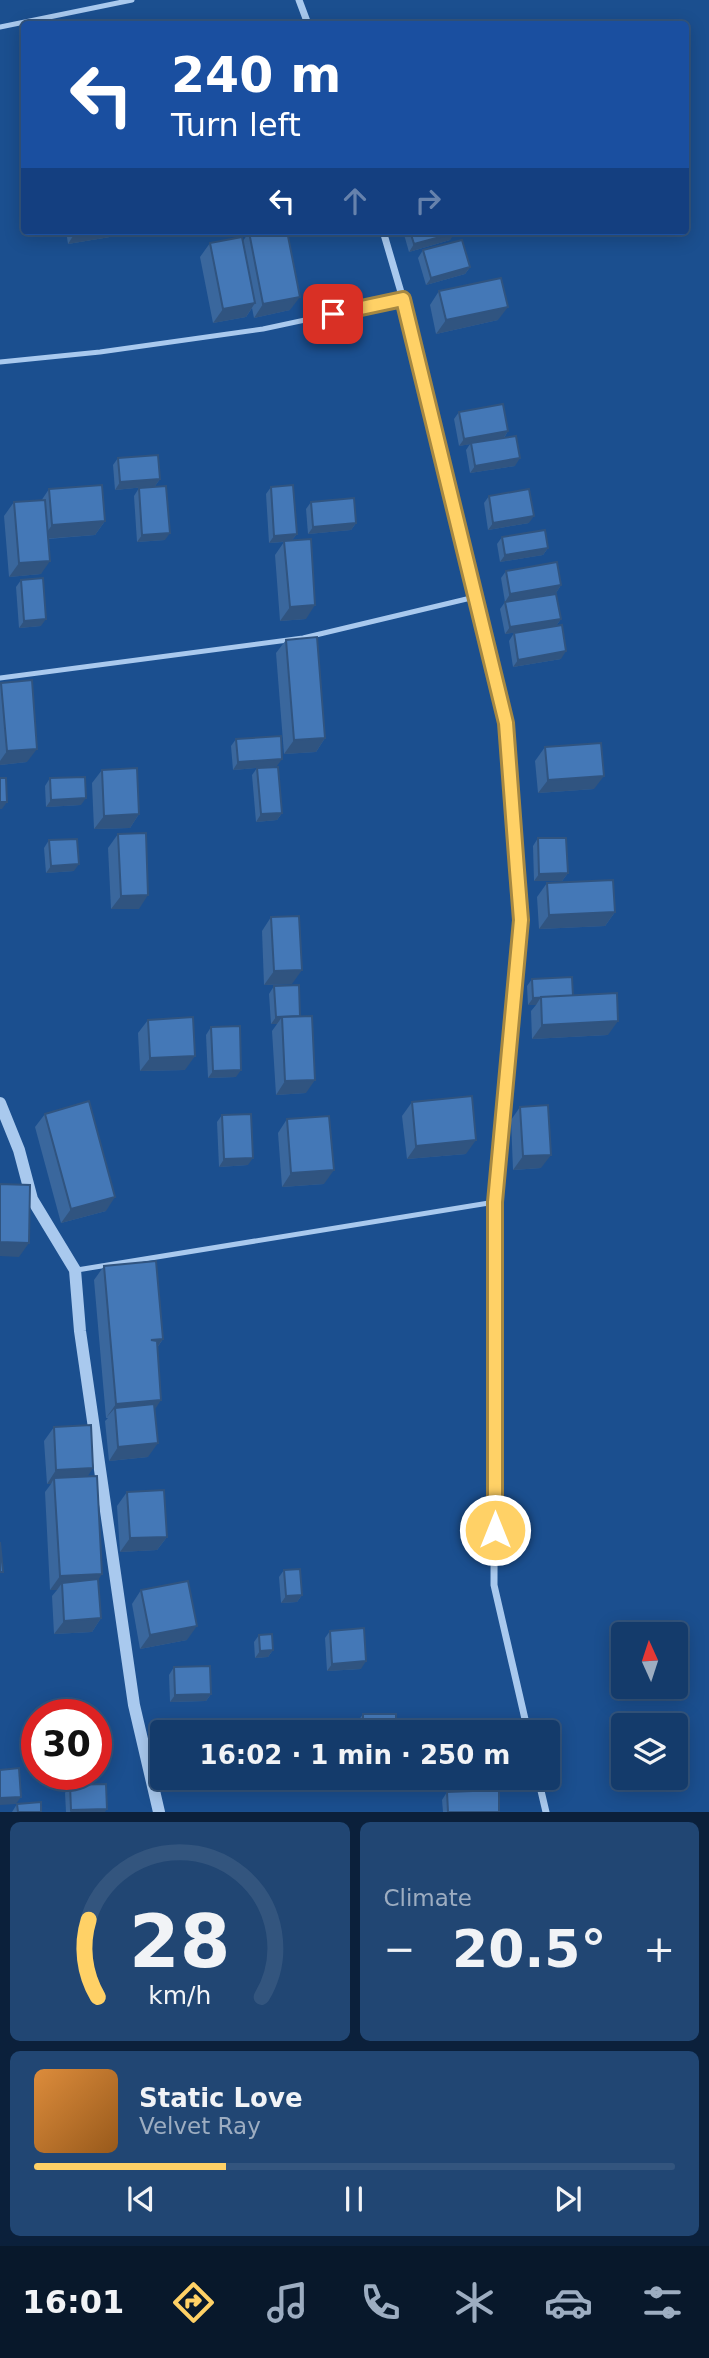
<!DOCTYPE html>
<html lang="en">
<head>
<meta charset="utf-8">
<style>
  :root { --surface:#143b6b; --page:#214673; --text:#f1f3f6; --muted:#9dadc1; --line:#33557e; --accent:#ffd166 }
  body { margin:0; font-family:"DejaVu Sans",sans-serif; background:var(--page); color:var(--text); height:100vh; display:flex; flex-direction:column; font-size:26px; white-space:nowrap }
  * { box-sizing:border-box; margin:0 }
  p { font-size:23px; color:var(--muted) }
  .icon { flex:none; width:38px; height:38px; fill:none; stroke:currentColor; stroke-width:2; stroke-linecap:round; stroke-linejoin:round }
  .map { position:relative; height:1812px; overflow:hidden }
  .side { display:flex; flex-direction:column; gap:10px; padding:10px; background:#0b203b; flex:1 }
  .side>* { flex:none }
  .banner { position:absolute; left:21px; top:21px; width:668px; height:214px; border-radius:7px; box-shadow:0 4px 18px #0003,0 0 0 2px var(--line); background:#1a4fa0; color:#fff; overflow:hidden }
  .needle { width:46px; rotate:357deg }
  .tools { position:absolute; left:611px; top:1622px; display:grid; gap:14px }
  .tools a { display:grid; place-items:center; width:77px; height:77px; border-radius:7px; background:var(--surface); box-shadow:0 4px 18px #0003,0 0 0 2px var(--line); font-size:35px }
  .speed { position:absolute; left:21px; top:1699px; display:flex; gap:14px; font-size:35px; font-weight:700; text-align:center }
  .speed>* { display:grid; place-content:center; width:91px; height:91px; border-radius:50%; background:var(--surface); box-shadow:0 4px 18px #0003,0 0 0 2px var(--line); line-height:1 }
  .speed .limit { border:10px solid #d22; background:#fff; color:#111 }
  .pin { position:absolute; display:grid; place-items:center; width:60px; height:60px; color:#fff; margin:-30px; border-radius:14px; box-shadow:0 4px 10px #0006 }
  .me { position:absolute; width:77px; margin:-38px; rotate:0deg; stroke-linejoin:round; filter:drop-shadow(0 0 5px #0008) }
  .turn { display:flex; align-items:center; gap:24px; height:147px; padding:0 35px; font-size:32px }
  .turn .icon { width:91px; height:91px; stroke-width:2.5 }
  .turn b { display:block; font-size:49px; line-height:60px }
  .lanes { display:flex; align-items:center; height:66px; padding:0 35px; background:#0003; justify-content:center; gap:35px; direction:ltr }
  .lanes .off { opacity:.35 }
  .big { font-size:52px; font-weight:800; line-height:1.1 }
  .side .widget { flex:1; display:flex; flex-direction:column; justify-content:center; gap:10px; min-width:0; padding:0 24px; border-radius:10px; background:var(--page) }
  .side .dial { align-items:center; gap:0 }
  .dial svg { height:182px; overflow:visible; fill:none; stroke:var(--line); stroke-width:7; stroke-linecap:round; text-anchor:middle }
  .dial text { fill:var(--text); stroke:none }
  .song { display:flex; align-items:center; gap:21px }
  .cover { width:84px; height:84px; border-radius:10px; background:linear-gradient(135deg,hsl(30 70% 55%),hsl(30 70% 35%)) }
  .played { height:7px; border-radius:4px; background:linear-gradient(90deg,var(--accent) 30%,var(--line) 30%) }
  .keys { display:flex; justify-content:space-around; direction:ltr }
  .heat { display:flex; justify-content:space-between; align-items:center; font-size:38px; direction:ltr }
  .side .tiles { flex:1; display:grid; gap:10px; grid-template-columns:1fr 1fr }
  .widget:last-child { grid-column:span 2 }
  .trip { position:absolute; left:150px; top:1720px; width:410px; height:70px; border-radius:7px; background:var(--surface); box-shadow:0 4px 18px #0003,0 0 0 2px var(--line); font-weight:800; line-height:70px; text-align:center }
  .tabs { display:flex; height:112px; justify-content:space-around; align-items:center; background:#08182b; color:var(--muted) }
  .tabs .icon { width:49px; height:49px }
  .tabs .current { color:var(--accent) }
  .tabs b { font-size:32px; color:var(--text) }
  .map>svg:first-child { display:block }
</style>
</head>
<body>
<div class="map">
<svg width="709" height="1812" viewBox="0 0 709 1812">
  <rect width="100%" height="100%" fill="#1b4f8f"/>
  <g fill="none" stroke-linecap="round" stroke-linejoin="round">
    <g stroke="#a9c9ee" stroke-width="5">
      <polyline points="0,27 132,0"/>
      <polyline points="0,362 100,352 263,329 403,299"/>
      <polyline points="0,678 303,638 475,597"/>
      <polyline points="77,1270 495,1202"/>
    </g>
    <g stroke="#a9c9ee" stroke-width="7">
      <polyline points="299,0 308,24"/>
      <polyline points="383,231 403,299 506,723 521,920 495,1202 494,1585 528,1732"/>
      <polyline points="538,1778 546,1812"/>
    </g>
    <polyline stroke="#a9c9ee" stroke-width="12" points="0,1103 19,1150 32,1199 75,1270 80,1331 134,1705 159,1812"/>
  </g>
  <g fill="#3a679d">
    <polygon points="66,231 114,231 110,237 68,244"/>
    <polygon points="403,231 454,231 450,240 409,252"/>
    <polygon points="249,232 290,310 254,318 252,308 246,317 213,323 200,257 210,243 243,241"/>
    <polygon points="423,250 470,267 465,274 426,285 418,258"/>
    <polygon points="439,291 498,320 436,334 430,305"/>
    <polygon points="459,412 508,431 504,438 515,466 470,473 466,450 470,444 459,446 454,419"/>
    <polygon points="118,458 160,479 155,486 115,490 113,465"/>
    <polygon points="271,487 297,534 292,540 306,619 280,621 275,555 284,542 269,543 266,494"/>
    <polygon points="139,488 165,540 137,542 134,496"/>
    <polygon points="49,489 105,521 95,535 48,539 41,574 9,577 4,516 14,502 41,501"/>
    <polygon points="489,496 529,523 488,530 484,503"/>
    <polygon points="311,502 356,523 351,530 308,534 306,509"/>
    <polygon points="502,537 548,548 543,555 500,562 497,544"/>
    <polygon points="506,571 561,585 556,593 505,602 501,578"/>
    <polygon points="21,580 41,626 19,628 16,587"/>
    <polygon points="505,602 561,619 556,626 505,634 500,609"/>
    <polygon points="514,633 561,659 513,667 509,641"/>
    <polygon points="286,640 325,738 316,752 284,754 276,653"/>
    <polygon points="1,683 27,762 0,765 0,685"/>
    <polygon points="236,739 277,766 233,770 231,746"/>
    <polygon points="545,747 594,789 538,793 535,761"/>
    <polygon points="257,768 282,813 277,820 256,822 252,775"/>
    <polygon points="102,770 139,814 130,828 94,829 92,783"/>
    <polygon points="50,778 81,805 46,807 45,786"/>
    <polygon points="118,834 139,909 111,909 108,848"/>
    <polygon points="538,838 568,873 562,881 534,881 533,846"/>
    <polygon points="49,840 74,871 46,873 44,848"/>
    <polygon points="547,883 615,912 605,926 539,929 537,897"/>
    <polygon points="271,917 292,984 264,985 262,931"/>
    <polygon points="532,979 573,996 608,1035 532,1039 531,1011 536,1005 528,1005 527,986"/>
    <polygon points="274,986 300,1016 306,1093 276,1095 272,1031 277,1024 271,1024 269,994"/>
    <polygon points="148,1020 185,1070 140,1071 138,1033"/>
    <polygon points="211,1027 236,1077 208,1078 206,1035"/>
    <polygon points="412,1102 466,1154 407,1159 402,1116"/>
    <polygon points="520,1107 541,1168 513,1170 511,1120"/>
    <polygon points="45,1114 106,1211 61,1223 35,1127"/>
    <polygon points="222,1115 248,1165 219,1167 217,1122"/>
    <polygon points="287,1119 324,1184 282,1187 278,1133"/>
    <polygon points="104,1266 163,1339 157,1348 154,1410 148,1457 109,1461 105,1421 108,1418 106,1418 94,1280"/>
    <polygon points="54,1427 88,1477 101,1618 92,1632 54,1634 52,1596 57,1590 50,1590 45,1492 51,1484 47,1484 44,1441"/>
    <polygon points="127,1492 167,1537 157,1550 120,1552 117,1506"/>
    <polygon points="284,1570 302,1595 297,1602 281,1603 279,1577"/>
    <polygon points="141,1590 187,1640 140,1649 132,1604"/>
    <polygon points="330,1631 361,1669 327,1671 325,1638"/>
    <polygon points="259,1635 273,1650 268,1657 255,1658 254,1642"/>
    <polygon points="174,1667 211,1694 206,1701 170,1702 169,1675"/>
    <polygon points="363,1714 396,1732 354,1732 354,1727"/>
    <polygon points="70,1785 105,1812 66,1812 65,1793"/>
    <polygon points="447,1792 499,1812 443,1812 442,1800"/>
    <polygon points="17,1804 41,1812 12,1812"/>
  </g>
  <g fill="#305480">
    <polygon points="109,231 114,231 110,237 68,244 73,236"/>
    <polygon points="455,233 450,240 409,252 414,244"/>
    <polygon points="470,267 465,274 426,285 431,278"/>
    <polygon points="300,297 290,310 254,318 263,304"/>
    <polygon points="255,303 246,317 213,323 223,309"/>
    <polygon points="508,307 498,320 436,334 446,320"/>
    <polygon points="508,431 503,439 459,446 464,439"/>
    <polygon points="520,458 515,466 470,473 475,466"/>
    <polygon points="160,479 155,486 115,490 120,482"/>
    <polygon points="534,516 529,523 488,530 493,523"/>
    <polygon points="105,521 95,535 42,539 52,525"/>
    <polygon points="356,523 351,530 308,534 313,527"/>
    <polygon points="170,533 165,540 137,542 142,535"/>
    <polygon points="297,534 291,541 269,543 274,536"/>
    <polygon points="548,548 543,555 500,562 505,555"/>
    <polygon points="50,561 41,574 9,577 19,563"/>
    <polygon points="561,585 556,593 505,602 510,594"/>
    <polygon points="315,605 306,619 280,621 290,607"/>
    <polygon points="46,619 41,626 19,628 24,621"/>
    <polygon points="561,619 556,626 505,634 510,627"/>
    <polygon points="566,651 561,659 513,667 518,660"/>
    <polygon points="325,738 316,752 284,754 294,740"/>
    <polygon points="37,749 27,762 0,765 0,761 7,751"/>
    <polygon points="282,759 277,766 233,770 238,762"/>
    <polygon points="604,776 594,789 538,793 548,780"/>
    <polygon points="86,798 81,805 46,807 51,800"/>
    <polygon points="0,802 7,802 2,809 0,809"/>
    <polygon points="282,813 277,820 256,822 261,814"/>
    <polygon points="139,814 130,828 94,829 104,816"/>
    <polygon points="79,864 74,871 46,873 51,866"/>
    <polygon points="568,873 562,881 534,881 539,874"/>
    <polygon points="148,895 139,909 111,909 121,896"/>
    <polygon points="615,912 605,926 539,929 549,915"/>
    <polygon points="302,970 292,984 264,985 274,971"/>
    <polygon points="573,996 541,997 536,1005 528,1005 533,998"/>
    <polygon points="300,1016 282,1017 277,1024 271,1024 276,1017"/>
    <polygon points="618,1021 608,1035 532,1039 542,1025"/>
    <polygon points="195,1056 185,1070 140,1071 150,1058"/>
    <polygon points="241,1070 236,1077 208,1078 213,1071"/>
    <polygon points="315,1080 306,1093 276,1095 285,1081"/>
    <polygon points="476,1140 466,1154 407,1159 416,1146"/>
    <polygon points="551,1155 541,1168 513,1170 523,1156"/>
    <polygon points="253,1158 248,1165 219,1167 224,1159"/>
    <polygon points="334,1170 324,1184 282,1187 291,1173"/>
    <polygon points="115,1197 106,1211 61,1223 71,1209"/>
    <polygon points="0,1242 29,1243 19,1257 0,1256"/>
    <polygon points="163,1339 153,1353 151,1340"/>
    <polygon points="161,1400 152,1414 115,1408 106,1418 116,1404"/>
    <polygon points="158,1443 148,1457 109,1461 118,1447"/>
    <polygon points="93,1468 84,1482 54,1478 51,1484 47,1484 56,1470"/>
    <polygon points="167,1537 157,1550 120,1552 130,1538"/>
    <polygon points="102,1574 93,1588 62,1583 57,1590 50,1590 60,1576"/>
    <polygon points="302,1595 297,1602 281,1603 286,1596"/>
    <polygon points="101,1618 92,1632 54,1634 64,1621"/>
    <polygon points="197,1626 187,1640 140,1649 150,1635"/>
    <polygon points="273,1650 268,1657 255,1658 260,1651"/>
    <polygon points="366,1661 361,1669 327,1671 332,1664"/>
    <polygon points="211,1694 206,1701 170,1702 175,1695"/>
    <polygon points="21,1797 16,1804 0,1805 0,1798"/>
    <polygon points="107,1809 105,1812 70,1812 71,1810"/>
  </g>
  <g fill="#4478b7" stroke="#305480" stroke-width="2">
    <polygon points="72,231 109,231 73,236"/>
    <polygon points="253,231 287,231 300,297 263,304 249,232"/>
    <polygon points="410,231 454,231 455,233 414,244"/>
    <polygon points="242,237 255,303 223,309 210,243"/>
    <polygon points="462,240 470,267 431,278 423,250"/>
    <polygon points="501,278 508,307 446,320 439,291"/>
    <polygon points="503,404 508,431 464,439 459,412"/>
    <polygon points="516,436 520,458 475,466 471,443"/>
    <polygon points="158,455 160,479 120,482 118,458"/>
    <polygon points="102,485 105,521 52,525 49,489"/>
    <polygon points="293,485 297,534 274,536 271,487"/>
    <polygon points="166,486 170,533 142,535 139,488"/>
    <polygon points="529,489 534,516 493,523 489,496"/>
    <polygon points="354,498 356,523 313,527 311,502"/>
    <polygon points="45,500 50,561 19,563 14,502"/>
    <polygon points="545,530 548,548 505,555 502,537"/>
    <polygon points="311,539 315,605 290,607 284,541"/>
    <polygon points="557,562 561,585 510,594 506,571"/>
    <polygon points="43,578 46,619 24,621 21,580"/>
    <polygon points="556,594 561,619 510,627 505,602"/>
    <polygon points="562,625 566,651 518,660 514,633"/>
    <polygon points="317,637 325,738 294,740 286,640"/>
    <polygon points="32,680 37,749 7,751 1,683"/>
    <polygon points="281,736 282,759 238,762 236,739"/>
    <polygon points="601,743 604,776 548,780 545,747"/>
    <polygon points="278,767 282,813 261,814 257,768"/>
    <polygon points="137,768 139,814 104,816 102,770"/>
    <polygon points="85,777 86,798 51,800 50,778"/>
    <polygon points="0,778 6,778 7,802 0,802"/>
    <polygon points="146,833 148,895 121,896 118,834"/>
    <polygon points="538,838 566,838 568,873 539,874"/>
    <polygon points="77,839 79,864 51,866 49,840"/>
    <polygon points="613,880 615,912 549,915 547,883"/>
    <polygon points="299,916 302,970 274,971 271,917"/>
    <polygon points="572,977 573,996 533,998 532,979"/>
    <polygon points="299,985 300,1016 276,1017 274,986"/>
    <polygon points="617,993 618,1021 542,1025 541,997"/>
    <polygon points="312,1016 315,1080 285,1081 282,1017"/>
    <polygon points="193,1017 195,1056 150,1058 148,1020"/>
    <polygon points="240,1026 241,1070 213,1071 211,1027"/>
    <polygon points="472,1096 476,1140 416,1146 412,1102"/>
    <polygon points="89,1101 115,1197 71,1209 45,1114"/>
    <polygon points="548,1105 551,1155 523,1156 520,1107"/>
    <polygon points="251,1114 253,1158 224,1159 222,1115"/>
    <polygon points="329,1116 334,1170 291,1173 287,1119"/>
    <polygon points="0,1184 30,1185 29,1243 0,1242"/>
    <polygon points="156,1261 163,1339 151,1340 157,1341 161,1400 116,1404 104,1266"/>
    <polygon points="154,1404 158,1443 118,1447 115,1408"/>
    <polygon points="91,1425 93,1468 56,1470 54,1427"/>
    <polygon points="97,1476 102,1574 60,1576 54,1478"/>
    <polygon points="164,1490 167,1537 130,1538 127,1492"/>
    <polygon points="0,1542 3,1572 0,1572"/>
    <polygon points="300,1569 302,1595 286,1596 284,1570"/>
    <polygon points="98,1579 101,1618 64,1621 62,1583"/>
    <polygon points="188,1581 197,1626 150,1635 141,1590"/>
    <polygon points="364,1628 366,1661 332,1664 330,1631"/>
    <polygon points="272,1634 273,1650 260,1651 259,1635"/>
    <polygon points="210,1666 211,1694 175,1695 174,1667"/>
    <rect x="363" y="1714" width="33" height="18"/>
    <polygon points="19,1768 21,1797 0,1798 0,1770"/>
    <polygon points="106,1784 107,1809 71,1810 70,1785"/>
    <polygon points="499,1790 499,1812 448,1812 447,1792"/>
    <polygon points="41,1802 41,1812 18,1812 17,1804"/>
  </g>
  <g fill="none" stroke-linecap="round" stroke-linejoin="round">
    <defs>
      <polyline id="route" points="333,314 403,299 506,723 517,870 521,920 495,1202 495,1530"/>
    </defs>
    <use href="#route" stroke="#a68842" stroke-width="18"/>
    <use href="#route" stroke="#ffd166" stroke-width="12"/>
  </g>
</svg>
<div class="tools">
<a><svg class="needle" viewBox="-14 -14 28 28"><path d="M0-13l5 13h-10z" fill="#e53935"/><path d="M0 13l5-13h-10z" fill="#9dadc1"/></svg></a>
<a><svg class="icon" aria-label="layers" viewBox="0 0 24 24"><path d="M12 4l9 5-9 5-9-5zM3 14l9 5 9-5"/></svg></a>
</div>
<div class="speed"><div class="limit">30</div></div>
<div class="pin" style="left:333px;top:314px;background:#d93025"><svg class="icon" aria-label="arrive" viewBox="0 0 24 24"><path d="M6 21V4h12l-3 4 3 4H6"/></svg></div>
<svg class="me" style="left:495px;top:1530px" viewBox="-20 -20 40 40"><circle r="17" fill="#ffd166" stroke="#fff" stroke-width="3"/><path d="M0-11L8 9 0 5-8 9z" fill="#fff"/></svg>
<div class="trip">16:02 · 1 min · 250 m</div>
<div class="banner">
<div class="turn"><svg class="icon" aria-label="left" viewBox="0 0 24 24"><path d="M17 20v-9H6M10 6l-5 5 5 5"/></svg><div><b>240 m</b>Turn left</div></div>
<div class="lanes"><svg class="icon" aria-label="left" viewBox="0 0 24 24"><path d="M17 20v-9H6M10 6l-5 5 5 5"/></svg><svg class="icon off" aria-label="ahead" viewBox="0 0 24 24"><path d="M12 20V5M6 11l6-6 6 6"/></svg><svg class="icon off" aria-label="right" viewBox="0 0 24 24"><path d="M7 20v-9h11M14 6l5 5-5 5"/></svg></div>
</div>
</div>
<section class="side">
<div class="tiles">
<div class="widget dial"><svg viewBox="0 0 100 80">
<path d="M14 69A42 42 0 1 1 86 69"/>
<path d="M14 69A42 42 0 0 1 10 35" stroke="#ffd166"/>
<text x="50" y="56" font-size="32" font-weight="700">28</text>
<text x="50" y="72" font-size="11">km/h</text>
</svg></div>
<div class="widget"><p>Climate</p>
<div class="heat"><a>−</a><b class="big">20.5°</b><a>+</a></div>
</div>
<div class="widget">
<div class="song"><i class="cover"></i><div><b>Static Love</b><p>Velvet Ray</p></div></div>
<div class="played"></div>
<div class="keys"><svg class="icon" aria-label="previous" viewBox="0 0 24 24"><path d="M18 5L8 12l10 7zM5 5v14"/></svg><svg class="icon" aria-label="pause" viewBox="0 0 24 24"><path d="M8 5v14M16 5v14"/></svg><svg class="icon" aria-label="next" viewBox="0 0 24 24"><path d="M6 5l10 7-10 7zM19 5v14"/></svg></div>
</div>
</div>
</section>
<nav class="tabs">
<b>16:01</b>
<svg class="icon current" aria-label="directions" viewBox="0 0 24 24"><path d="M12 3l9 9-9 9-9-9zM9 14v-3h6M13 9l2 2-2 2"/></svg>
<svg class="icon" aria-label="music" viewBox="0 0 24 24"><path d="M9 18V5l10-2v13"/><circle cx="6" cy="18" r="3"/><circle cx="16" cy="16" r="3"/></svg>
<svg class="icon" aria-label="phone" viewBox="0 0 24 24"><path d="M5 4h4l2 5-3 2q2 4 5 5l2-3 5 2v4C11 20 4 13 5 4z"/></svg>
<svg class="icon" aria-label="climate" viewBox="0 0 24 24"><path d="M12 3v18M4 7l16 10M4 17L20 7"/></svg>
<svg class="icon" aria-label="car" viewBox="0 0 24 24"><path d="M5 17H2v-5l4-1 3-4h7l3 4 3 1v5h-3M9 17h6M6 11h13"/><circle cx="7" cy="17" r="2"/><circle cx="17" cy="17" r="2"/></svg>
<svg class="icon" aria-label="filters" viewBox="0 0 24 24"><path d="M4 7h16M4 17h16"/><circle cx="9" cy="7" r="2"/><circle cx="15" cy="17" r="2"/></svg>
</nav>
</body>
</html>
